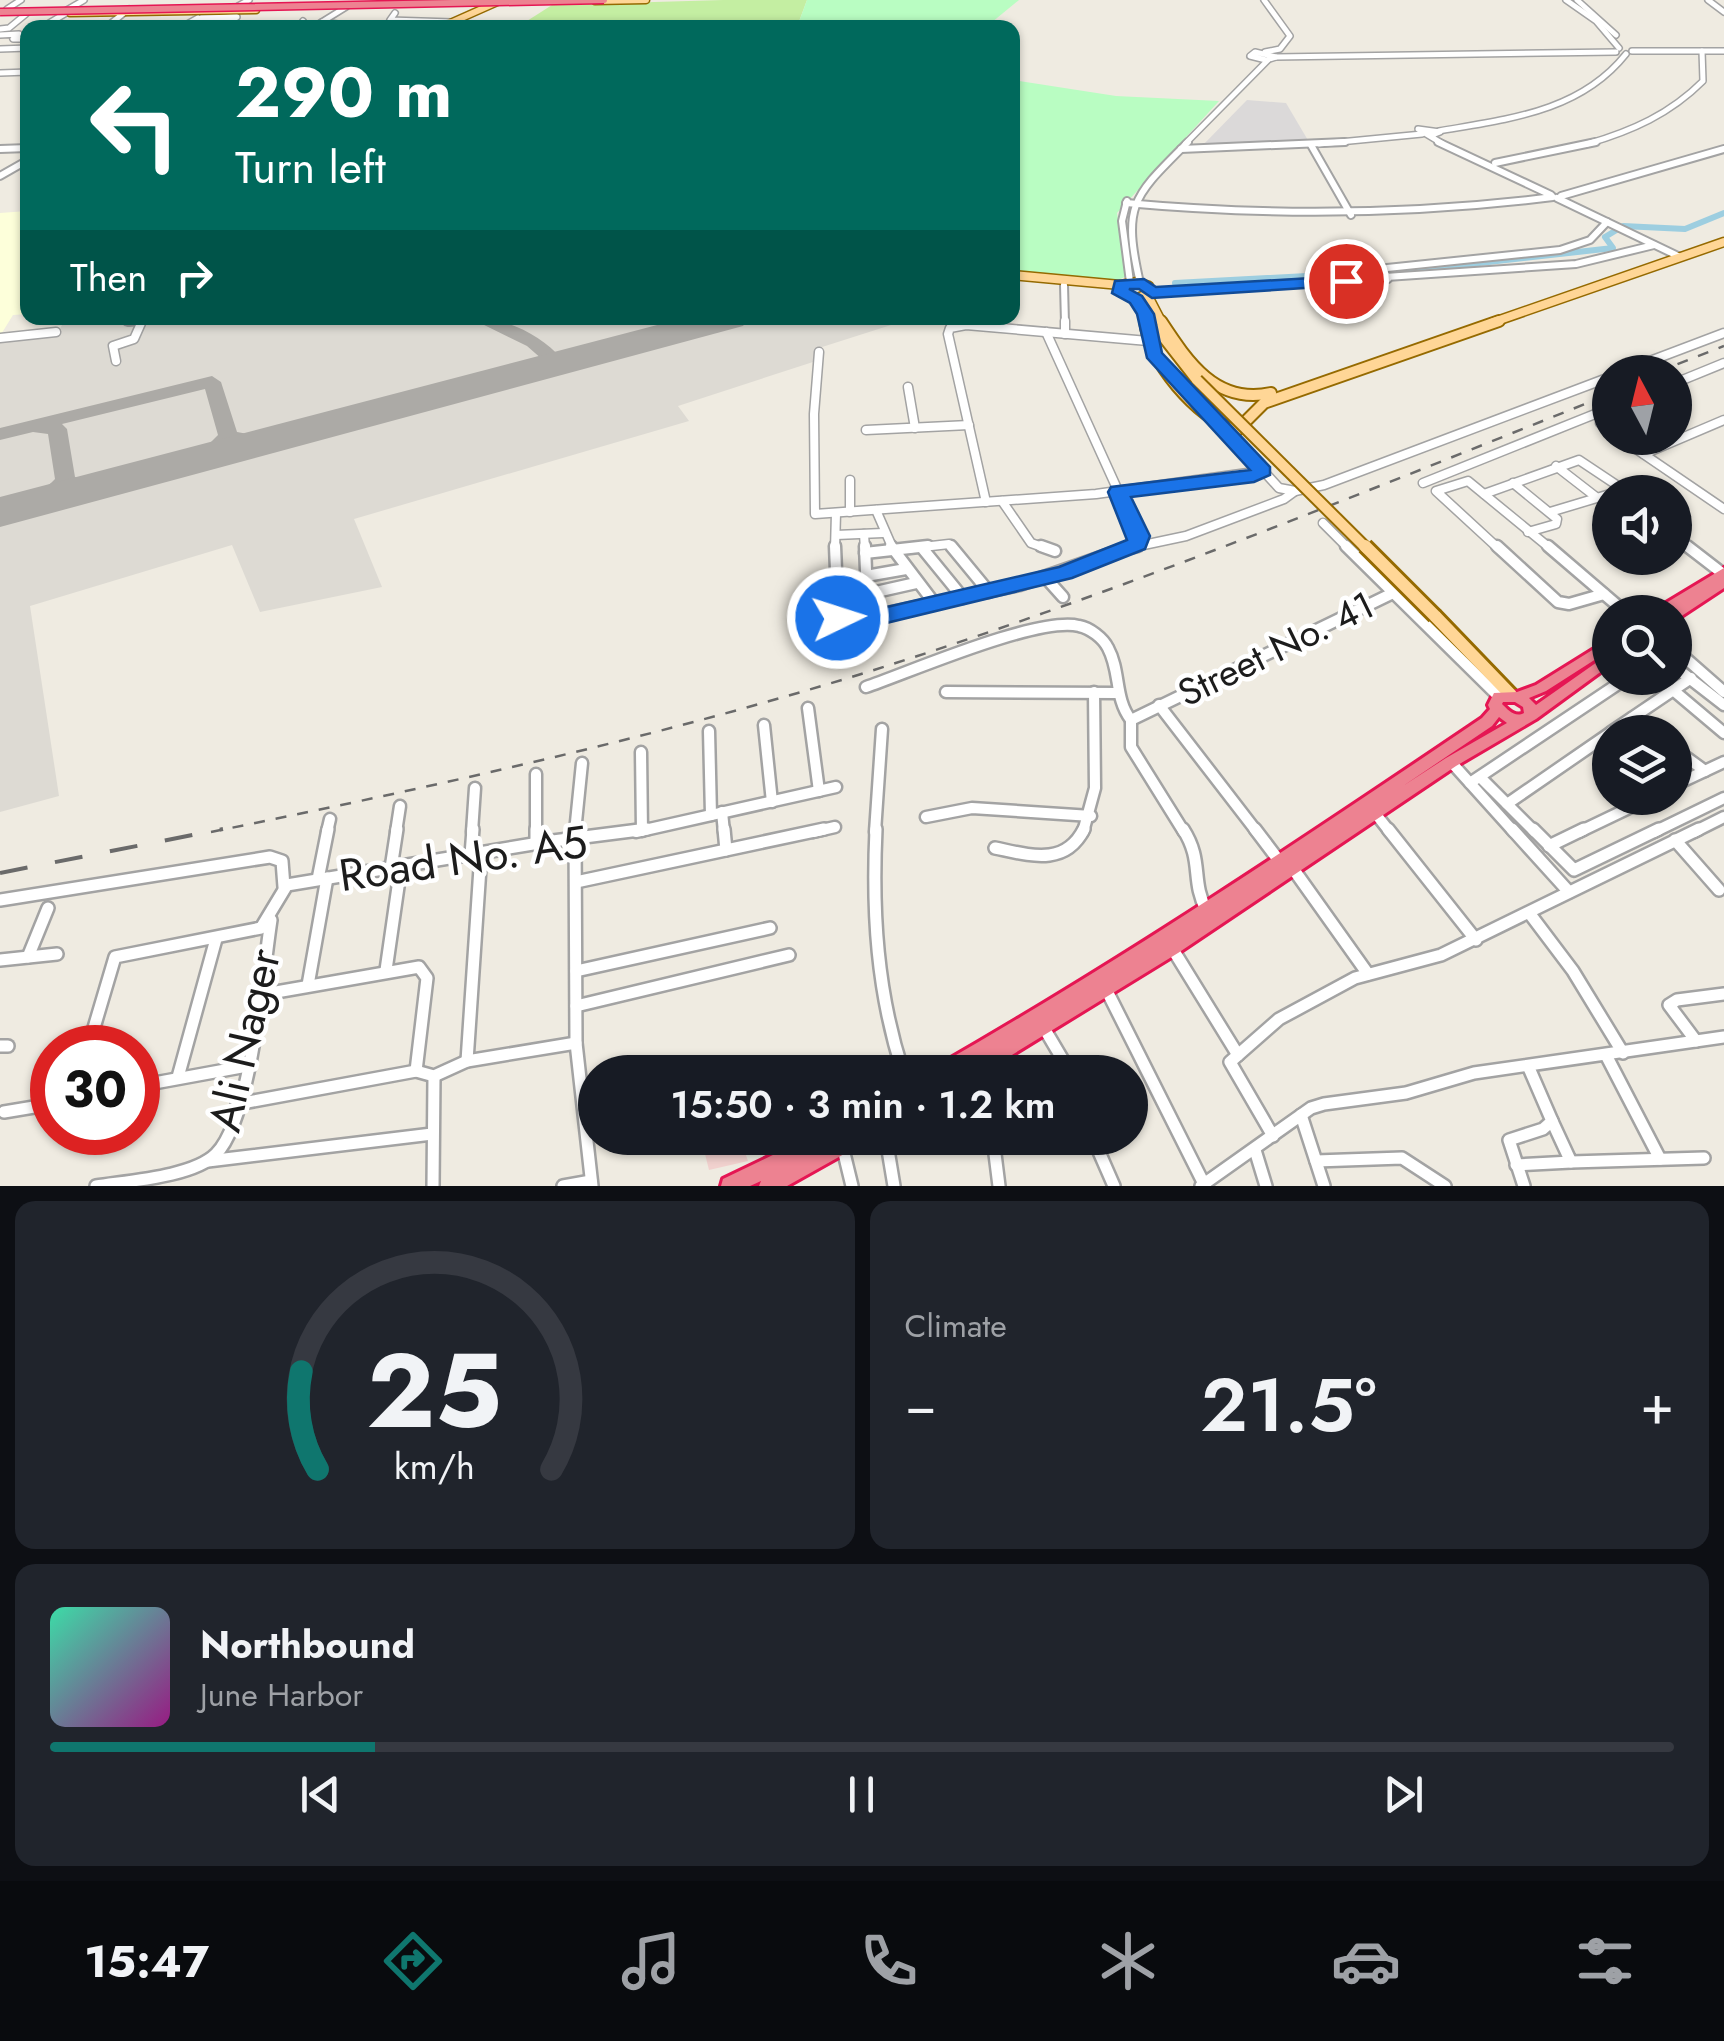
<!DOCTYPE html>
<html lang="en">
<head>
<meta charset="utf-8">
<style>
  :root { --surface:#171b24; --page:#20242c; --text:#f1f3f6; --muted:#9ea1a6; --line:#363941; --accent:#0f766e }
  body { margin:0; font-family:Jost,sans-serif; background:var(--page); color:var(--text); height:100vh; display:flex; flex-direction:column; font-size:38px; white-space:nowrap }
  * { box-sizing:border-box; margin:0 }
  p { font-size:32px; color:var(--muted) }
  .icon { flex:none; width:55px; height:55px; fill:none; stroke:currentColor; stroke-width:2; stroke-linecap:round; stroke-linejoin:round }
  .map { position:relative; height:1186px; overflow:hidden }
  .side { display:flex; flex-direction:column; gap:15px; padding:15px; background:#0d0f14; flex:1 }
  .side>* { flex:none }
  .banner { position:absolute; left:20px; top:20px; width:1000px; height:305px; border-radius:20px; box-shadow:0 2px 8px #0004; background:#00695c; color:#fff; overflow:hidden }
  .needle { width:65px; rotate:353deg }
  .tools { position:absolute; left:1592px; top:355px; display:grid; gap:20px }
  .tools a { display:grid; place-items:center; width:100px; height:100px; border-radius:50%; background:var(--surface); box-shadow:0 2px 8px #0004; font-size:50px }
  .speed { position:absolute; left:30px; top:1025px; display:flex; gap:20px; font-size:50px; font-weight:700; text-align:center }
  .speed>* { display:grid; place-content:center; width:130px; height:130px; border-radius:50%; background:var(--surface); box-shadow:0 2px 8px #0004; line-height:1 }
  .speed .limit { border:15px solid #d22; background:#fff; color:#111 }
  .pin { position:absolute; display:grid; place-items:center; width:85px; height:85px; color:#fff; margin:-42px; border:5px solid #fff; border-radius:50%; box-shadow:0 2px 10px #0007 }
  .me { position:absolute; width:110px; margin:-55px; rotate:86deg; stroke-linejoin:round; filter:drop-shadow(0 0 8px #0008) }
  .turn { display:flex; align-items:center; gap:35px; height:210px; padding:0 50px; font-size:45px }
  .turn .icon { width:130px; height:130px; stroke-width:2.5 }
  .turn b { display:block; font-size:70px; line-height:85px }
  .then { display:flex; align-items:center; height:95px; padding:0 50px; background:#0003; gap:20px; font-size:38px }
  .big { font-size:75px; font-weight:600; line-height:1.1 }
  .side .card { flex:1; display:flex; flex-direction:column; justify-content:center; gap:15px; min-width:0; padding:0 35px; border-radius:20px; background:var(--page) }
  .side .dial { align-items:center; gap:0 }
  .dial svg { height:260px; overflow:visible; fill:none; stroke:var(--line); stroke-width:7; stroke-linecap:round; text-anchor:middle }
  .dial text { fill:var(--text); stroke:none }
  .song { display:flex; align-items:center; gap:30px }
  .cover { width:120px; height:120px; border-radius:15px; background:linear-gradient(135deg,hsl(160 70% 55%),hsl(310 70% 35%)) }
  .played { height:10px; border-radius:5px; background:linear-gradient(90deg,var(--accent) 20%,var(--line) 20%) }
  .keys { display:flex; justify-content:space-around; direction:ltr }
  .heat { display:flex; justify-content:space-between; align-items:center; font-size:55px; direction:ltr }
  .side .tiles { flex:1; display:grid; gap:15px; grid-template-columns:1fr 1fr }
  .card:last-child { grid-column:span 2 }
  .trip { position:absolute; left:578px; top:1055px; width:570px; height:100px; border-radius:50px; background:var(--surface); box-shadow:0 2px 8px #0004; font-weight:600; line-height:100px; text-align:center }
  .dock { display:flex; height:160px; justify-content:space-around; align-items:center; background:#090b0e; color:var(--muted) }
  .dock .icon { width:70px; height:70px }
  .dock .current { color:var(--accent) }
  .dock b { font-size:45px; color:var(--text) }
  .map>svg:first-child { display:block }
</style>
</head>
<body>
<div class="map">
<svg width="1724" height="1186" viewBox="0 0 1724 1186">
  <rect width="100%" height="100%" fill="#efebe1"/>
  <polygon fill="#dbd9d9" points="1247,100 1286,103 1309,142 1201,147"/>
  <polygon fill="#f1d1ce" points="701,1138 740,1138 748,1161 709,1170"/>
  <polygon fill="#fdffda" points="27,211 27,314 13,315 0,336 0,213"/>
  <polygon fill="#dddad3" points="66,318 913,318 819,348 813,362 678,406 689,421 354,519 382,587 260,612 232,545 30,606 59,796 0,812 0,342 57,334"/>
  <polygon fill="#c4eea2" points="723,0 807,0 797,27 516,28 552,5"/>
  <g fill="#b9fdc2">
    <polygon points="807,0 1019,0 986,27 797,27"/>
    <polygon points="1012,80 1116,96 1219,101 1117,213 1127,276 1109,284 1013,272"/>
  </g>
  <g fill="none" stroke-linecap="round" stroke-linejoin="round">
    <polyline stroke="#9dcee0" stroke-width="6" points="1175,283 1418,270 1613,248 1605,237 1623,226 1685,229 1724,213"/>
    <g fill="#acaaa6" fill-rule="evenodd">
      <path d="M470 318C503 316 540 334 562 359L553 371H541L538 367 543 360 527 346Z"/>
      <path d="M212 376 221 382 237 432 269 438 272 442 269 446 245 448 232 444 213 461H199L196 457 218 435 205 389 62 424 67 429 75 477 99 484 102 488 92 494 67 490 45 507H31L28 502C34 493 47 488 55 479L48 434 33 432 0 440V428Z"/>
    </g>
    <polygon fill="#acaaa6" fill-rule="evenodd" points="684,318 749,318 743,326 0,527 0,497"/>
    <defs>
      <g id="minor-far4">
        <polyline points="1264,0 1290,36 1280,49 1265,52"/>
        <polyline points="1566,0 1596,21 1619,48"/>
        <polyline points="1577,0 1616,35"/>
        <polyline points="1708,0 1724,12"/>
        <polyline points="238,6 249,0"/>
        <polyline points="7,9 21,0"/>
        <polyline points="395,13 390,20 452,22"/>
        <polyline points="60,14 84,0"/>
        <polygon points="237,17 225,24 195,22 201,18"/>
        <polyline points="322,22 346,25"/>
        <polyline points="317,25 346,7"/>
        <polyline points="41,28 66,13"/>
        <polyline points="105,28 129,9"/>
        <polyline points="180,28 198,18"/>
        <polyline points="298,28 303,21"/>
        <polyline points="0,29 9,28 26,14"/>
        <polyline points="0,35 19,34 13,39 28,39"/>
        <polyline points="0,49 28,48"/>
        <polyline points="1632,51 1724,51"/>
        <polygon points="1255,52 1276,57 1266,60 1250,56"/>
        <polyline points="1276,57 1616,52"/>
        <polyline points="0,73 28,72"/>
        <path d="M1439 131C1508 119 1580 112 1626 54"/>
        <polyline points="1430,136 1440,132 1418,129 1443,144"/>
        <polyline points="1185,144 1268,60"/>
        <polyline points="1319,144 1422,134"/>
        <path d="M1587 144C1632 131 1670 114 1703 81L1702 51"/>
      </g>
      <g id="minor-far3">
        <polyline points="1438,142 1551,195"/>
        <polyline points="1311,145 1351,215"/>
        <polyline points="0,149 28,148"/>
        <polyline points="1181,149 1345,142"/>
        <polyline points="1495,163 1596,142"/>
        <polyline points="0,176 28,160"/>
        <polyline points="1561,196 1724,149"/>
        <polyline points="1557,198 1680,257"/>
        <polyline points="1127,201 1122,221 1130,282"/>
        <path d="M1126 203C1269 216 1410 215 1553 197"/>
        <polyline points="1388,279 1384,271 1387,268 1560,250 1590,240 1607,222"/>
        <path d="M1140 283C1122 204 1133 197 1188 142"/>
        <polyline points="1064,285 1065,323"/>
        <polyline points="1151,293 1576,264 1654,245"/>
        <polyline points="123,318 129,322 150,318"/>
        <polyline points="141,323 143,319"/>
      </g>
      <g id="minor-far2">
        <polyline points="127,321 135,321"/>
        <polyline points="1065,321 1065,334"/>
        <polyline points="1046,332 1139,537 1138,544 1124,549"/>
        <polyline points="0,338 56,332"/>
        <polyline points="819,352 814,414 815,514 1096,494 1262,471"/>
        <polyline points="116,361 113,346 134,339 142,321"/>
        <polyline points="1621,372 1724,333"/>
        <polyline points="1675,383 1724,363"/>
        <polyline points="908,387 915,428"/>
        <polyline points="1600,423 1610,430"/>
        <polyline points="1224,428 1279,488 1295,491 1324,485 1610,377"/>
        <polyline points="866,430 969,425"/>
        <polyline points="1620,438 1724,509"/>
        <polyline points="1644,454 1724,420"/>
        <polyline points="1556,466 1596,497"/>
        <polyline points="850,480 850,512"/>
        <polyline points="1423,483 1610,408"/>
        <polyline points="1513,483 1557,519 1556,524 1528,532"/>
        <polyline points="1484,494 1579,460 1621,488 1616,492"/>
        <polyline points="1002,501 1031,543 1048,549"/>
        <polyline points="986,502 948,334 950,328 966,325 1148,341"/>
        <polyline points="876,510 893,549"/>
        <polyline points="1550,512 1610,494"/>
        <polyline points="1323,523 1349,549"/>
        <polyline points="864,534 865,549"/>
        <polyline points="836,535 883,533"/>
        <polyline points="1675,537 1690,549"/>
        <polyline points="1134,547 1186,536 1284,499 1295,491"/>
        <polyline points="835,549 836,513"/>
        <polyline points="905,549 949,544 953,549"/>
        <polyline points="1499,549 1436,491 1468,481 1551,549"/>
      </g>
      <g id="minor-far1">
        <polyline points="835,546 838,618 844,622 1020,585 1132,546"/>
        <polyline points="865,546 867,595"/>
        <polyline points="891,546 935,604"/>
        <polyline points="951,546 989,592"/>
        <polyline points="1041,546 1055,551"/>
        <polyline points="1346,546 1499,697"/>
        <polyline points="1497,546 1558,602 1569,604 1604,594"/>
        <polyline points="1548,546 1625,612"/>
        <polyline points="1687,546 1722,573"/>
        <polyline points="1134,547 1138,546"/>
        <polyline points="923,549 963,598"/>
        <polyline points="865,553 928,546"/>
        <polyline points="866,576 906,569"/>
        <polyline points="1046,578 1063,597"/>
        <polyline points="836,601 916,583"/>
        <polyline points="1675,649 1724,692"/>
        <polyline points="1675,667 1724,705"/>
        <path d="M866 687C910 672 1038 616 1079 626 1090 628 1103 638 1108 648 1121 672 1114 698 1131 720"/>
        <polyline points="1673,690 1724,733"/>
        <polyline points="946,692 1117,693"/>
        <polyline points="1159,705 1257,832"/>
        <polyline points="808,708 819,791"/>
        <polyline points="1632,718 1652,732"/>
        <polyline points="764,725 772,802"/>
        <polyline points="709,731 711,815"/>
        <polyline points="1611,732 1691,678"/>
        <polyline points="1675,749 1705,771"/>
        <polyline points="641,752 642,831"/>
        <polyline points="1451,762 1514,832"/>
        <polyline points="536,774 536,832"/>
        <polyline points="1480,777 1535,832"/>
        <polyline points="1470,783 1627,678"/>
        <polyline points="1675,785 1724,762"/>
        <polyline points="1507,804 1610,733"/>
        <polyline points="722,812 724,832"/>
        <polyline points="1375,813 1390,832"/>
        <polyline points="926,817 972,808 1091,816"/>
        <polyline points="327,832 330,819"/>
        <polyline points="396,832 400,806"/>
        <polyline points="472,832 475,788"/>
        <polyline points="575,832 582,763"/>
        <polyline points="636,832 836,787"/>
        <polyline points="813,832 835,827"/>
        <polyline points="875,832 882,729"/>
        <polyline points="1083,832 1095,788 1094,692"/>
        <polyline points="1184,832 1131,747 1131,720 1393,593"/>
        <polyline points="1579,832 1650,798"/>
        <polyline points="1654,832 1724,798"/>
        <polyline points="1694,832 1724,817"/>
      </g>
      <g id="minor">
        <polyline points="536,829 536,844"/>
        <polyline points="575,829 576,1043 592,1186"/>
        <polyline points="724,829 726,850"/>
        <path d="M876 829C872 913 877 992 903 1072"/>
        <path d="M1183 829C1204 862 1190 879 1207 912"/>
        <polyline points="1255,829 1280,862 1294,870 1368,974"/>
        <polyline points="1388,829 1476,940"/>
        <polyline points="1512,829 1569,892"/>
        <polyline points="1533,829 1574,870 1659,829"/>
        <polyline points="1675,840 1719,890"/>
        <polyline points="1549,846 1584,829"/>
        <path d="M995 848C1029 855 1065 867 1084 829"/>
        <polyline points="471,855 473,829"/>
        <polyline points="391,868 397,829"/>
        <polyline points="318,879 328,829"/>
        <polyline points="576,882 824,829"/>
        <polyline points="0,900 270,857 282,861 284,887"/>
        <polyline points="1530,914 1573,971 1623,1053"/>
        <polyline points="1172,948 1238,1055 1279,1019 1355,978 1441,955 1699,829"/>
        <polyline points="28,957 48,908"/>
        <polyline points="0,960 57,954"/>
        <polyline points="386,970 401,866"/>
        <polyline points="576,971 770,928"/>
        <polyline points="308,985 327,878"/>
        <polyline points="1106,989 1204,1184"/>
        <polyline points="259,995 419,967 427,978 416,1071"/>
        <polyline points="576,1006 789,955"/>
        <polyline points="1044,1028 1070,1072"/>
        <polyline points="1696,1041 1669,1005 1677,1000 1724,994"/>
        <polyline points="0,1046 8,1046"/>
        <polyline points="88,1048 115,957 261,928 287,885 545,842 647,829"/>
        <polyline points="1238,1055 1230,1062 1273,1136"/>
        <polyline points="1606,1055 1660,1159"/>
        <polyline points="467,1061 481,853"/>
        <polyline points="178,1077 216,939"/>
        <polyline points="138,1086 247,1066"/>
        <polyline points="237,1104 416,1071 434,1076 467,1061 576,1043"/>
        <polyline points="4,1112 52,1104"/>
        <polyline points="1301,1115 1324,1186"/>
        <polyline points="1552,1121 1571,1162 1704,1158"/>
        <polyline points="886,1138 894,1186"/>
        <polyline points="993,1138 999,1186"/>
        <polyline points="1093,1138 1114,1186"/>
        <polyline points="842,1145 852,1186"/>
        <polyline points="1255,1150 1266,1186"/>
        <polyline points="208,1161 432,1134"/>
        <polyline points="1316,1161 1402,1158 1445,1186"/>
        <polyline points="1516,1165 1571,1162"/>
        <path d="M96 1186C127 1181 193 1177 216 1154 251 1119 263 972 271 920"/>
        <polyline points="433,1186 434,1076"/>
        <polyline points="563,1186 591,1181"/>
        <polyline points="1201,1186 1311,1108 1324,1104 1406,1093 1474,1073 1724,1037"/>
        <polyline points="1524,1186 1509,1140 1543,1129 1552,1121 1529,1068"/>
      </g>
      <g id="major-far3">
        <polyline points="595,1 646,0"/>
        <polyline points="70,13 256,10"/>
        <polyline points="439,28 502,0"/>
      </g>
      <g id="major-far2">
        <polyline points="1012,275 1120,285"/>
        <polygon points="1137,282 1149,286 1151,293 1137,298 1120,292 1121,285"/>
        <polyline points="1148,296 1162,323"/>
        <polyline points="1130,297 1141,307 1146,323"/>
        <polyline points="1491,323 1724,242"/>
      </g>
      <g id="major-far1">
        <path d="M1145 321C1150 364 1195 415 1236 431L1264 403 1499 321"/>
        <path d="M1161 321C1188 362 1216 405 1271 393"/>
        <polyline points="1148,326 1158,330 1197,380"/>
      </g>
      <polyline id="major" points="1435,616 1511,695"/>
      <g id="highway">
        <polygon points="1724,568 1724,588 1680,617 1675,618 1675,612 1654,612 1656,609"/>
        <path d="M1610 639V650L1546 691 1529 698 1536 705 1610 653V665L1536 719 1456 766 1178 953 984 1072H934L937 1066C1124 959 1303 839 1482 718L1490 709 1488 705 1494 693 1517 692 1536 685ZM1503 702H1515L1523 707 1524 713C1515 718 1508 710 1502 704ZM1499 717 1507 723 1446 758 1403 786 1492 726Z"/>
        <polygon points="808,1138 864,1138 862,1144 787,1186 759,1186 761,1181 750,1186 721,1186 723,1179"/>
      </g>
    </defs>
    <use href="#minor-far4" stroke="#a3a3a3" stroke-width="8"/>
    <use href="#minor-far3" stroke="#a3a3a3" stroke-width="10"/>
    <use href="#minor-far2" stroke="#a3a3a3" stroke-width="11"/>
    <use href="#minor-far1" stroke="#a3a3a3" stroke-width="15"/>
    <use href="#minor" stroke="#a3a3a3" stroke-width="16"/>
    <use href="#major-far3" stroke="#956a00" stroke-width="9"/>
    <use href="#major-far2" stroke="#956a00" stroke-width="11"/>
    <use href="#major-far1" stroke="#956a00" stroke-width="14"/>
    <use href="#major" stroke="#956a00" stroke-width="18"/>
    <use href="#highway" stroke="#e51653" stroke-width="6"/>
    <use href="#minor-far4" stroke="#fff" stroke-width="5"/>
    <use href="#minor-far3" stroke="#fff" stroke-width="6"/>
    <use href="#minor-far2" stroke="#fff" stroke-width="8"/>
    <use href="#minor-far1" stroke="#fff" stroke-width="10"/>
    <use href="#minor" stroke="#fff" stroke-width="11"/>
    <use href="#major-far3" stroke="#ffd696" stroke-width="6"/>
    <use href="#major-far2" stroke="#ffd696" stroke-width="8"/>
    <use href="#major-far1" stroke="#ffd696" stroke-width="10"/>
    <use href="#major" stroke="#ffd696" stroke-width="12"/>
    <use href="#highway" fill="#ed8291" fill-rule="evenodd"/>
    <g stroke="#6a6a6a" stroke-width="2.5" stroke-dasharray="11 11" stroke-linecap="butt">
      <polyline points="1657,372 1724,346"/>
      <path d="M211 832C428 788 646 740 858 675 1114 595 1362 493 1610 394"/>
    </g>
    <polyline stroke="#6a6a6a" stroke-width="4" stroke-dasharray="28 28" stroke-linecap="butt" points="0,873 223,829"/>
    <defs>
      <polyline id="major-bridge-far1" points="1197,380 1367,549"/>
      <polyline id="major-bridge" points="1365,546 1435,616"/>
      <polyline id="highway-bridge" points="0,12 604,0"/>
    </defs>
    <use href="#major-bridge-far1" stroke="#956a00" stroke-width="14" stroke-linecap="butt"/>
    <use href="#major-bridge" stroke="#956a00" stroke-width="18" stroke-linecap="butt"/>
    <use href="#highway-bridge" stroke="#e51653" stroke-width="9" stroke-linecap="butt"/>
    <use href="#major-bridge-far1" stroke="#ffd696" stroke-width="10"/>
    <use href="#major-bridge" stroke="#ffd696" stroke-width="12"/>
    <use href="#highway-bridge" stroke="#ed8291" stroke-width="6"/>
  </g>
  <path fill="#1a73e8" stroke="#114b97" stroke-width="2.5" d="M1346 276 1354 281 1351 285 1152 298 1139 289H1129L1142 296 1154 314 1162 353 1270 467V475L1254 482 1131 497 1150 536 1145 549 1072 578 874 626C857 629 838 634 827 618L838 610 849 614 874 610 1059 567 1127 540 1108 492 1111 487 1250 470 1147 358 1137 314 1130 303 1112 293 1115 281 1144 279 1156 287Z"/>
  <g text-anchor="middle" stroke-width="9" stroke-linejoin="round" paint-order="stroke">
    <g font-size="38" fill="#1c1c1c" stroke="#fff">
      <text transform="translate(1276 649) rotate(-26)" y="13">Street No. 41</text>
    </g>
    <g font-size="45" fill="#1c1c1c" stroke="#fff">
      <text transform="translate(463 858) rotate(-8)" y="16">Road No. A5</text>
      <text transform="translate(244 1040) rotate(-77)" y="16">Ali Nager</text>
    </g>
  </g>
</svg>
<div class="tools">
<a><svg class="needle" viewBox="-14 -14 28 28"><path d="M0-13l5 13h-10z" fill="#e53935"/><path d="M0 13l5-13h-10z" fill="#9ea1a6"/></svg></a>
<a><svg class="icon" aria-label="sound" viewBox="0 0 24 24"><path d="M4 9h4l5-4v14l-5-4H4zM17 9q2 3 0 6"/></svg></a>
<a><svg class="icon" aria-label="search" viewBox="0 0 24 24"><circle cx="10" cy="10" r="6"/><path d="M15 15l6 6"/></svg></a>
<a><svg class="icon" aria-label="layers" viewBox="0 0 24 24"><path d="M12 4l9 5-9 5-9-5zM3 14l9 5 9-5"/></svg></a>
</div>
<div class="speed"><div class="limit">30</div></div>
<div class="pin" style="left:1346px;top:281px;background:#d93025"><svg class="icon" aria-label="arrive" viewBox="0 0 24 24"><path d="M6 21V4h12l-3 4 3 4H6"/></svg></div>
<svg class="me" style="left:838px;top:618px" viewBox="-20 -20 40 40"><circle r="17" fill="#1a73e8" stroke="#fff" stroke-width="3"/><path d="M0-11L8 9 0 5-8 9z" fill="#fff"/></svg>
<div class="trip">15:50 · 3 min · 1.2 km</div>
<div class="banner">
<div class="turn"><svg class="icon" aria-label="left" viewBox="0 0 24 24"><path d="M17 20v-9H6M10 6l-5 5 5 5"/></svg><div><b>290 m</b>Turn left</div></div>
<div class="then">Then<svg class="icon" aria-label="right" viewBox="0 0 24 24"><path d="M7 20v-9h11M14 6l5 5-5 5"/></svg></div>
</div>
</div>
<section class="side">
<div class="tiles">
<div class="card dial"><svg viewBox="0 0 100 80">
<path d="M14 69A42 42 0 1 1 86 69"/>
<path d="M14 69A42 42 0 0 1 9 39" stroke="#0f766e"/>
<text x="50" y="56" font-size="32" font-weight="700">25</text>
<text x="50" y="72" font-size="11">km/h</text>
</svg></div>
<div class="card"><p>Climate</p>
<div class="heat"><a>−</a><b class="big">21.5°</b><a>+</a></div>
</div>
<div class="card">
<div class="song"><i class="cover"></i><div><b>Northbound</b><p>June Harbor</p></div></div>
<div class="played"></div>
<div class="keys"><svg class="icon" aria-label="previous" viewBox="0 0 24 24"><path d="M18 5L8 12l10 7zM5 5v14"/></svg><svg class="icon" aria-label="pause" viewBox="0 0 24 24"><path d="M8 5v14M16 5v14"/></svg><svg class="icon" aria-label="next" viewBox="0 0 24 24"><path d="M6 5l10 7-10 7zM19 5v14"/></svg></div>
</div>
</div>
</section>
<nav class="dock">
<b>15:47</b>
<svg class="icon current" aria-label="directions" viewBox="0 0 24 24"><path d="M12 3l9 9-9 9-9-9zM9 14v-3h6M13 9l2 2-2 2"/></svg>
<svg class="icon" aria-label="music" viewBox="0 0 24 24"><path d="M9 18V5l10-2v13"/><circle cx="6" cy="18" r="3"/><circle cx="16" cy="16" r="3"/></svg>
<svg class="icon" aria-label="phone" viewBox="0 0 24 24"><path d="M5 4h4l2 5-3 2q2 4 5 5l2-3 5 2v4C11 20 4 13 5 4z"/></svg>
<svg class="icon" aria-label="climate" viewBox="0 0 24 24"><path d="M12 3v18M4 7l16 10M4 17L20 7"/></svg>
<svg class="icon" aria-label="car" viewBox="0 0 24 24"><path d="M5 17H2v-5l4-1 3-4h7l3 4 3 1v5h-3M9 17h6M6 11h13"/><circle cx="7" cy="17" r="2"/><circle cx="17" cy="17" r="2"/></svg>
<svg class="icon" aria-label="filters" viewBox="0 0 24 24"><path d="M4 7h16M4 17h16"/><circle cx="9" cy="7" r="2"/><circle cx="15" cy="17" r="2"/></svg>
</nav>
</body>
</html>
